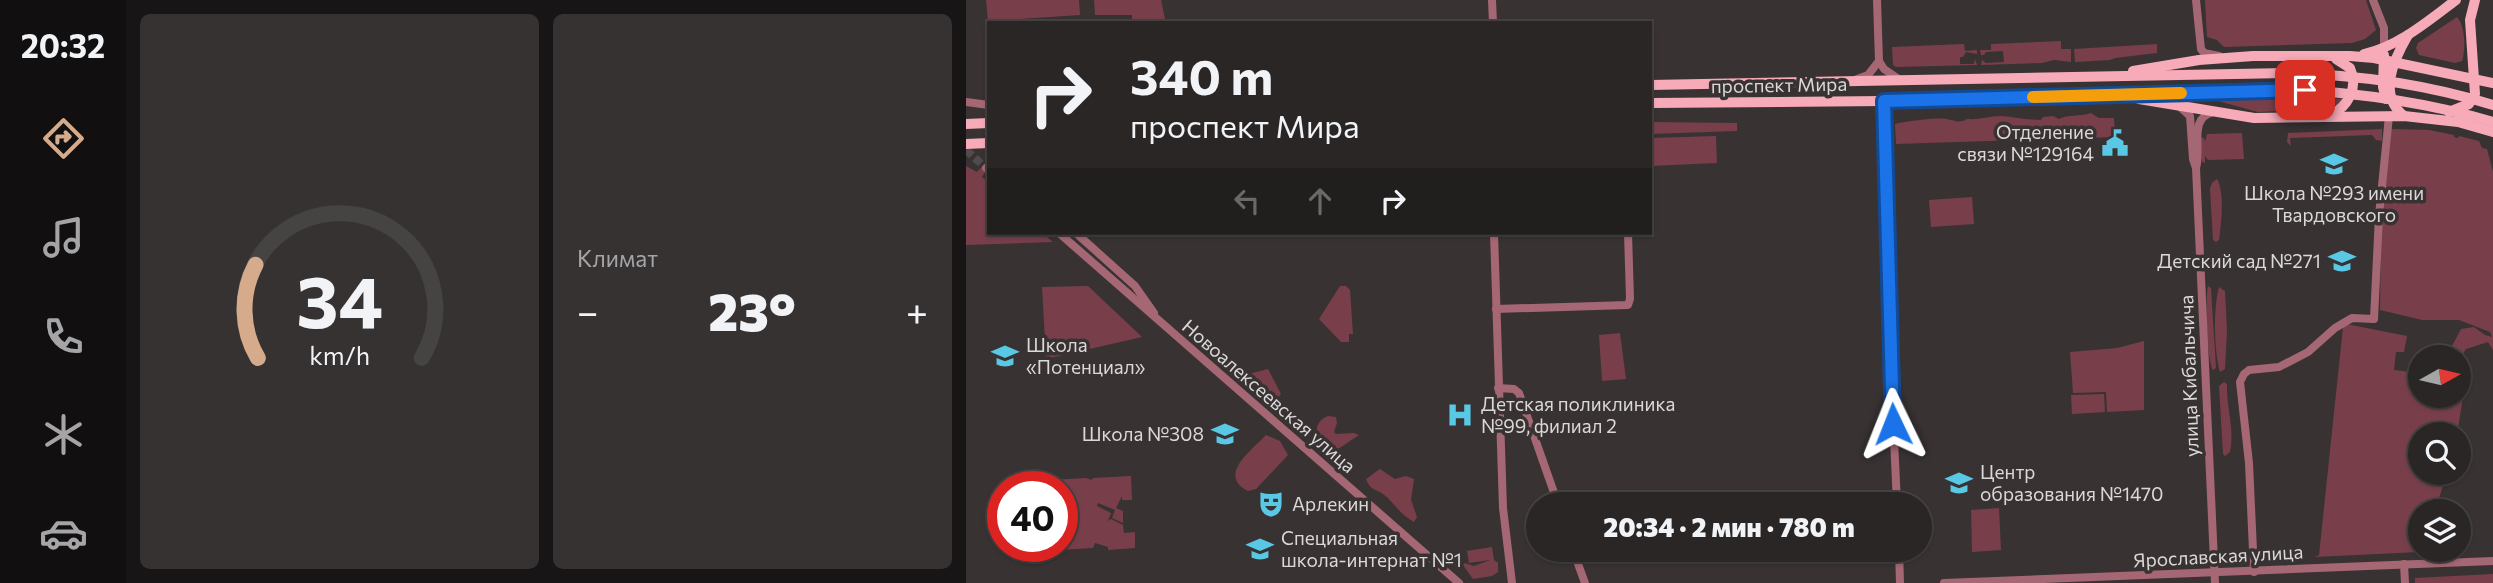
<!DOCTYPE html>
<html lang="ru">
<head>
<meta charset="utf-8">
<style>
  :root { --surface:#2a2626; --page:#363232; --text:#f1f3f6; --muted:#a5a5a7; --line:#464343; --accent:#d6ab8b }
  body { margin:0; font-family:Commissioner,sans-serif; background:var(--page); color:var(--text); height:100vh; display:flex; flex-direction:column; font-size:26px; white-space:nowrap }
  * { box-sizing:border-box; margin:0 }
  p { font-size:23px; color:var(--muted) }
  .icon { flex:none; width:38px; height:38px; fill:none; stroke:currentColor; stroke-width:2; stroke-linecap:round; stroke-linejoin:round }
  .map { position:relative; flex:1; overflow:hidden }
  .sheet { display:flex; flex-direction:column; gap:14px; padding:14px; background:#171515; width:840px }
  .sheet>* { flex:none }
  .banner { position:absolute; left:21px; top:21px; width:665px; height:214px; border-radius:0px; box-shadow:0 2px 5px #0004,0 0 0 2px var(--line); background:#2a2626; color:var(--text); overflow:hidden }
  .needle { width:46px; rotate:82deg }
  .fabs { position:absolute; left:1442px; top:345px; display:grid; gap:14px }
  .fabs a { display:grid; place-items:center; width:63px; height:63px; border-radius:50%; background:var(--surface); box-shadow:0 2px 5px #0004,0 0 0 2px var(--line); font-size:35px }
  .speed { position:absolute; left:21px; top:471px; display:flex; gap:14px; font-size:35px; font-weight:700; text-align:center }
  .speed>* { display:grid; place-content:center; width:91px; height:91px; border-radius:50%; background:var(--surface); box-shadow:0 2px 5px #0004,0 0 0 2px var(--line); line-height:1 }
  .speed .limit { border:10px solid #d22; background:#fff; color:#111 }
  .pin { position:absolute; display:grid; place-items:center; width:60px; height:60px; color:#fff; margin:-30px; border-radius:14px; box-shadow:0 4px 10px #0006 }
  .me { position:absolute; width:77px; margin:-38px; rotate:358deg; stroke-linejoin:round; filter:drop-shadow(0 0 5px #0008) }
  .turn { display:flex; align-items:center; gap:24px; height:147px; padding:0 28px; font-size:32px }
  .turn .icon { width:91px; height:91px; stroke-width:2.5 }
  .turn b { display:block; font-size:49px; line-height:60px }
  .lanes { display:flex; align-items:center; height:66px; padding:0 28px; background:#0003; justify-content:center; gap:35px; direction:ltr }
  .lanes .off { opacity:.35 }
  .big { font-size:52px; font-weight:800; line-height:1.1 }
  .sheet .widget { flex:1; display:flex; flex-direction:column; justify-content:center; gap:10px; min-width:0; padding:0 24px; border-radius:10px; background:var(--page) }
  .sheet .dial { align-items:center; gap:0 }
  .dial svg { height:182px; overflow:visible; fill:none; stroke:var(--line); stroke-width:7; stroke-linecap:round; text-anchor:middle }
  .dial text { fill:var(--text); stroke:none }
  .heat { display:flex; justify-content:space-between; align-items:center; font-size:38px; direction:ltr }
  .sheet .tiles { flex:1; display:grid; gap:14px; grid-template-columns:repeat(2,1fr) }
  .trip { position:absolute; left:560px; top:492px; width:406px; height:70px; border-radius:35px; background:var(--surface); box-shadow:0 2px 5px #0004,0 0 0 2px var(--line); font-weight:800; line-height:70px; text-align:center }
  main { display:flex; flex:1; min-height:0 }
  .tab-bar { display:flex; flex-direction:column; width:126px; justify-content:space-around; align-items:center; background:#110f0f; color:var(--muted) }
  .tab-bar .icon { width:49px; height:49px }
  .tab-bar .current { color:var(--accent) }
  .tab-bar b { font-size:32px; color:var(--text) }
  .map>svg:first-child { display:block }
</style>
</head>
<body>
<main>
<nav class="tab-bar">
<b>20:32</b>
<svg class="icon current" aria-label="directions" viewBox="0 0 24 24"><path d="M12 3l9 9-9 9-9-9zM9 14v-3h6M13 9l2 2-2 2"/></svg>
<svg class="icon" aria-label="music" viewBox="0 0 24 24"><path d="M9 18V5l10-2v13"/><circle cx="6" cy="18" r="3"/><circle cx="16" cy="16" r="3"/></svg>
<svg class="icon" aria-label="phone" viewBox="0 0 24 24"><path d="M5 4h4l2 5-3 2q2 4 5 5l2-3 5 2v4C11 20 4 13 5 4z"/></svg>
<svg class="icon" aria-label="climate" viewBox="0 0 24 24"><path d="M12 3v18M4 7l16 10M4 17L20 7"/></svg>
<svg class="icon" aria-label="car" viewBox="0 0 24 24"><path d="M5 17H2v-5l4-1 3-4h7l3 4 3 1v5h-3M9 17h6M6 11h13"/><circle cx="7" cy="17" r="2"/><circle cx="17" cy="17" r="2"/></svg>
</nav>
<section class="sheet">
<div class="tiles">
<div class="widget dial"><svg viewBox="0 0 100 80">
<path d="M14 69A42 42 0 1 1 86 69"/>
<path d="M14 69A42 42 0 0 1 13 28" stroke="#d6ab8b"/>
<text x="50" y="56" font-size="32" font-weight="700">34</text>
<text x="50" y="72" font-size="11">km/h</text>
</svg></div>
<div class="widget"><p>Климат</p>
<div class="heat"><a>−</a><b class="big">23°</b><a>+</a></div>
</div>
</div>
</section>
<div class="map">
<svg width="1527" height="583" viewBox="0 0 1527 583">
  <rect width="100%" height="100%" fill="#383233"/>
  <g fill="#783f4b">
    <polygon points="20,0 113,0 114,15 22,21"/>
    <polygon points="128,0 195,0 199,19 166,19 166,15 129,15"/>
    <polygon points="1239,0 1400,0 1410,30 1399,39 1386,43 1258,47 1251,40 1241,37"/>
    <path d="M1491 17C1499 25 1500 50 1496 61L1489 63 1453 55 1450 48 1452 43Z"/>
    <polygon points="1095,41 1095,49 1105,49 1105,62 1088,60 1076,63 1015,65 1016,60 1020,63 1038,62 1037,51 1020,52 1018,55 1015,55 1014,50 1025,50 1025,44"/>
    <polygon points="998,44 999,51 1011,50 1011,54 1000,52 997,57 994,57 994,64 1008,64 1009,59 1011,65 930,67 927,65 926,47"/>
    <polygon points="1191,44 1191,53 1149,58 1144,60 1109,62 1108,49"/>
    <polygon points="1327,97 1377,99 1371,105 1358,109 1292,112 1252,101 1227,99"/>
    <path d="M1125 113 1133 118H1148L1149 137 930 144 929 124C935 122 973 117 980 119 989 120 992 124 1001 119 1013 120 1024 116 1035 116 1049 117 1061 120 1075 120L1077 117 1087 116 1093 119C1103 114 1113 117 1125 113Z"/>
    <polygon points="684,122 771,123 771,131 684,134"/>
    <polygon points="1416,129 1416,141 1410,140 1406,135 1324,138 1325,146 1321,142 1322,133"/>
    <polygon points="1425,129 1463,130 1488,135 1488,137 1492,138 1493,136 1513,141 1516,148 1521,149 1527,172 1527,350 1522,342 1500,349 1498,352 1493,376 1493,357 1485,356 1486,346 1495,329 1508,327 1519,335 1526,337 1524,332 1493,320 1456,320 1414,310 1415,234"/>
    <polygon points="1276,133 1278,159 1242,160 1239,156 1239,163 1236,162 1234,138 1238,138 1239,142 1241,134"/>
    <polygon points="750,136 751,163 684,166 684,138"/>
    <polygon points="23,159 23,165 16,177 23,183 23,233 76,233 87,242 0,245 0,166 11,172"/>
    <path d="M1251 179C1259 192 1255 225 1253 240L1250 242 1247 240 1244 189 1246 183Z"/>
    <polygon points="1006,197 1008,224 965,227 963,200"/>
    <polygon points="122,286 176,337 80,359 76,287"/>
    <polygon points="374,286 380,286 384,290 387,334 383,334 383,342 375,342 353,319"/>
    <path d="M1242 286 1245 288 1250 368 1247 370C1241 363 1239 298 1242 286Z"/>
    <path d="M1253 287 1259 291 1261 331 1259 369 1254 372C1248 352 1247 308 1253 287Z"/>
    <polygon points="1380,324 1441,336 1438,352 1430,352 1428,370 1454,373 1452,393 1454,396 1477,396 1477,399 1485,399 1485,396 1497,397 1491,434 1454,434 1454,472 1481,473 1469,511 1454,511 1454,524 1443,538 1454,541 1454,550 1456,550 1453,552 1349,557 1353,555 1377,327"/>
    <polygon points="654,333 660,379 636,381 633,335"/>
    <polygon points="1178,341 1178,410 1141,412 1140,392 1107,393 1104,352 1151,348"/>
    <polygon points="302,369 315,394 303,407 271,377"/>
    <path d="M1258 382 1261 384C1260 407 1269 430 1264 452L1259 456 1257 454 1253 386Z"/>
    <polygon points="1138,394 1139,412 1106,414 1105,395"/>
    <path d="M362 416 370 417 371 423 368 432 370 434 388 433 393 435 372 449 357 447C349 435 347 422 362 416Z"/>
    <path d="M300 435 314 441 322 455 290 489 282 491C251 475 285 451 300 435Z"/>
    <path d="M414 469 429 479 440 476 448 479 445 500 451 517 448 522C433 514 427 501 417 494 409 489 404 490 400 479Z"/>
    <polygon points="165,476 166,500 156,500 156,496 150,508 157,511 157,523 146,518 149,510 132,503 131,506 145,513 142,521 145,519 157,525 158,533 169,532 169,548 142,550 142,547 129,543 127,548 93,550 87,546 96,546 96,486 68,486 67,481 120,478 126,480 127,478"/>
    <polygon points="1033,508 1035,550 1006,552 1005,510"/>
    <polygon points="526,547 528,560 532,563 532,572 526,576 507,579 497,565 499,563 508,566 524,560 503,563 501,551"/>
    <polygon points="1527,574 1527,583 1449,583 1449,578"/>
  </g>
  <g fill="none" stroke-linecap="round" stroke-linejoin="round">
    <polyline stroke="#504b4c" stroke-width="8" stroke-dasharray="8 4" stroke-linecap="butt" points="0,150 20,168"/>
    <g stroke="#a56773" stroke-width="8">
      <polyline points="526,0 527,23"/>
      <polyline points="1230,0 1235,49 1238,53 1253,56"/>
      <polyline points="1407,0 1418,28 1418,47"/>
      <polyline points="913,61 918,69 934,80"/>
      <polyline points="891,79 902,75 913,61 911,0"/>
      <polyline points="918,101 922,309 931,504"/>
      <polyline points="0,102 23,105"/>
      <polyline points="1213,106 1224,116 1227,159 1230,168"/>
      <path d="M1247 112C1222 118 1236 149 1230 168L1249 583"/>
      <polyline points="20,168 23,171"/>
      <polyline points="93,233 493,583"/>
      <polyline points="110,233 169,286 188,313"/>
      <polyline points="528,233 537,508 546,583"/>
      <polyline points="530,309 662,305 664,299 662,233"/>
      <polyline points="532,388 548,389 553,393 592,504"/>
      <polyline points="607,550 619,583"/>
      <polyline points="933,550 934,583"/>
      <polyline points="1438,564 1439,583"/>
      <polyline points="1288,572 1283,463 1274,382 1278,374 1283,370 1313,367 1342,352 1369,328 1386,318 1408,319 1413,216 1423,116"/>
      <polyline points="978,583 1527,561"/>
    </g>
    <g stroke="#f7abb8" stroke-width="10">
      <path d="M1398 54C1433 46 1462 21 1490 0"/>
      <polyline points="1418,55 1417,87 1420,99"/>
      <polyline points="1167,71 1233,60 1287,56 1384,56 1408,58 1527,83"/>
      <polyline points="684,85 1323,73"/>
      <polyline points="1173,99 1288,118 1438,116 1492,122 1527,132"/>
      <polyline points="684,103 918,101 1324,89"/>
      <polyline points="1483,112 1503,104 1509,94 1504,20 1509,0"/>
      <path d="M1364 116C1382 106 1393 88 1384 68L1370 59"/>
      <path d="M1438 116C1411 95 1428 59 1442 35"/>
      <polyline points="0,124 23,123"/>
      <polyline points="0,144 23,143"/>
    </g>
    <g stroke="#f7abb8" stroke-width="10">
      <path d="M1323 73C1393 75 1460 84 1527 105"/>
      <path d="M1324 89C1394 93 1460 102 1527 122"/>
    </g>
  </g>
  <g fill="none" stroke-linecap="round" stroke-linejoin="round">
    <defs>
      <polyline id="route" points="927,424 918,101 1339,90"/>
    </defs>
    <use href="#route" stroke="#114b97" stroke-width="18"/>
    <use href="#route" stroke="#1a73e8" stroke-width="12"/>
    <polyline stroke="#f59e0b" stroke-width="12" points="1067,97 1215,93"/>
  </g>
  <defs>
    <symbol id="civic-bare" viewBox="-9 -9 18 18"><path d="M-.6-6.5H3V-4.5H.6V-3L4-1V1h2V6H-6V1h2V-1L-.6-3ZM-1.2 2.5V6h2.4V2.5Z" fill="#59c8e5" stroke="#383233" stroke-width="2.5" paint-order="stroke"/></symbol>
    <symbol id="school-bare" viewBox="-9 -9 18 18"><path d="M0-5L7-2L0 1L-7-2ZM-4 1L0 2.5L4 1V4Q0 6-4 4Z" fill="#59c8e5" stroke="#383233" stroke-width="2.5" paint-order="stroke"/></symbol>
    <symbol id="hospital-bare" viewBox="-9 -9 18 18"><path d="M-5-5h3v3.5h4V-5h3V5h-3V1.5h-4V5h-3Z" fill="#59c8e5" stroke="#383233" stroke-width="2.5" paint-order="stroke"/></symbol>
    <symbol id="theatre-bare" viewBox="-9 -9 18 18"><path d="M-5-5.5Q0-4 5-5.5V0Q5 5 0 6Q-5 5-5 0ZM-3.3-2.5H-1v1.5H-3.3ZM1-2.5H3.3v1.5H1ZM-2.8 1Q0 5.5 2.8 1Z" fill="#59c8e5" stroke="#383233" stroke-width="2.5" paint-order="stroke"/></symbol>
  </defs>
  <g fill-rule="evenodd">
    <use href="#civic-bare" x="1130" y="124" width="38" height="38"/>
    <use href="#school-bare" x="1349" y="145" width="38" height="38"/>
    <use href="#school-bare" x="1357" y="242" width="38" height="38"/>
    <use href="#school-bare" x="20" y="337" width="38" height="38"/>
    <use href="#hospital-bare" x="475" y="396" width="38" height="38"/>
    <use href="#school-bare" x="240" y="415" width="38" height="38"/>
    <use href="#school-bare" x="974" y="464" width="38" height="38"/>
    <use href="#theatre-bare" x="286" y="485" width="38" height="38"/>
    <use href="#school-bare" x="275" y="530" width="38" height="38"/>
  </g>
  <g text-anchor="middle" stroke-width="7" stroke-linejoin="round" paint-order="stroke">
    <g font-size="19" fill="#dbd8d8" stroke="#383233">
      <text transform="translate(813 85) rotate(-1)" y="7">проспект Мира</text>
      <text transform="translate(1223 376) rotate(-92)" y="7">улица Кибальчича</text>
      <text transform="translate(303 396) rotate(41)" y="7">Новоалексеевская улица</text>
      <text transform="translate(1252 556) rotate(-3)" y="7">Ярославская улица</text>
    </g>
    <g font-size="19" fill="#dbd8d8" stroke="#383233" text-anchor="start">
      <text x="1128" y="139" text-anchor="end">Отделение<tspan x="1128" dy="22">связи №129164</tspan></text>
      <text x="1368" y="200" text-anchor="middle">Школа №293 имени<tspan x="1368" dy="22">Твардовского</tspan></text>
      <text x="1355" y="268" text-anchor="end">Детский сад №271</text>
      <text x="60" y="352">Школа<tspan x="60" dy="22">«Потенциал»</tspan></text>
      <text x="515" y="411">Детская поликлиника<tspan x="515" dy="22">№99, филиал 2</tspan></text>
      <text x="238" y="441" text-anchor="end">Школа №308</text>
      <text x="1014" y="479">Центр<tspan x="1014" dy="22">образования №1470</tspan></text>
      <text x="326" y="511">Арлекин</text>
      <text x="315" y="545">Специальная<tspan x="315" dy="22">школа-интернат №1</tspan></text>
    </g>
  </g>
</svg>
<div class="fabs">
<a><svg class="needle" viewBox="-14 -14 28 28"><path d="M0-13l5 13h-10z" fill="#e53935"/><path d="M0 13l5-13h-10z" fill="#a5a5a7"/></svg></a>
<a><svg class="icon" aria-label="search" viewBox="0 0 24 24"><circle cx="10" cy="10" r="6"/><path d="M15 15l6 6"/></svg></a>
<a><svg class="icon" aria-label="layers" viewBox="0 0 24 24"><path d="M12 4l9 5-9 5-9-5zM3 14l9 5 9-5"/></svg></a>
</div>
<div class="speed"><div class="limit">40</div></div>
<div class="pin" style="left:1339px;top:90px;background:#d93025"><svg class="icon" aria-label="arrive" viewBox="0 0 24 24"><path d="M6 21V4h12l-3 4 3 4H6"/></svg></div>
<svg class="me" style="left:927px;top:424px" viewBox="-20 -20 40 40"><path d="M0-17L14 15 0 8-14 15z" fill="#1a73e8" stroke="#fff" stroke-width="4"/></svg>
<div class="trip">20:34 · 2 мин · 780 m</div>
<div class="banner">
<div class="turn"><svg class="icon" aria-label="right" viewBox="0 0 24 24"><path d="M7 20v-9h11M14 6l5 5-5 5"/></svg><div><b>340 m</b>проспект Мира</div></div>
<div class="lanes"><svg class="icon off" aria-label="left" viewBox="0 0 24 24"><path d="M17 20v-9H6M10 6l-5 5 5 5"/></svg><svg class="icon off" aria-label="ahead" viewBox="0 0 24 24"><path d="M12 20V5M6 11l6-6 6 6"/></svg><svg class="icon" aria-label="right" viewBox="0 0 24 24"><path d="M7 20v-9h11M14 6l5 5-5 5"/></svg></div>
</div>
</div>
</main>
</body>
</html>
